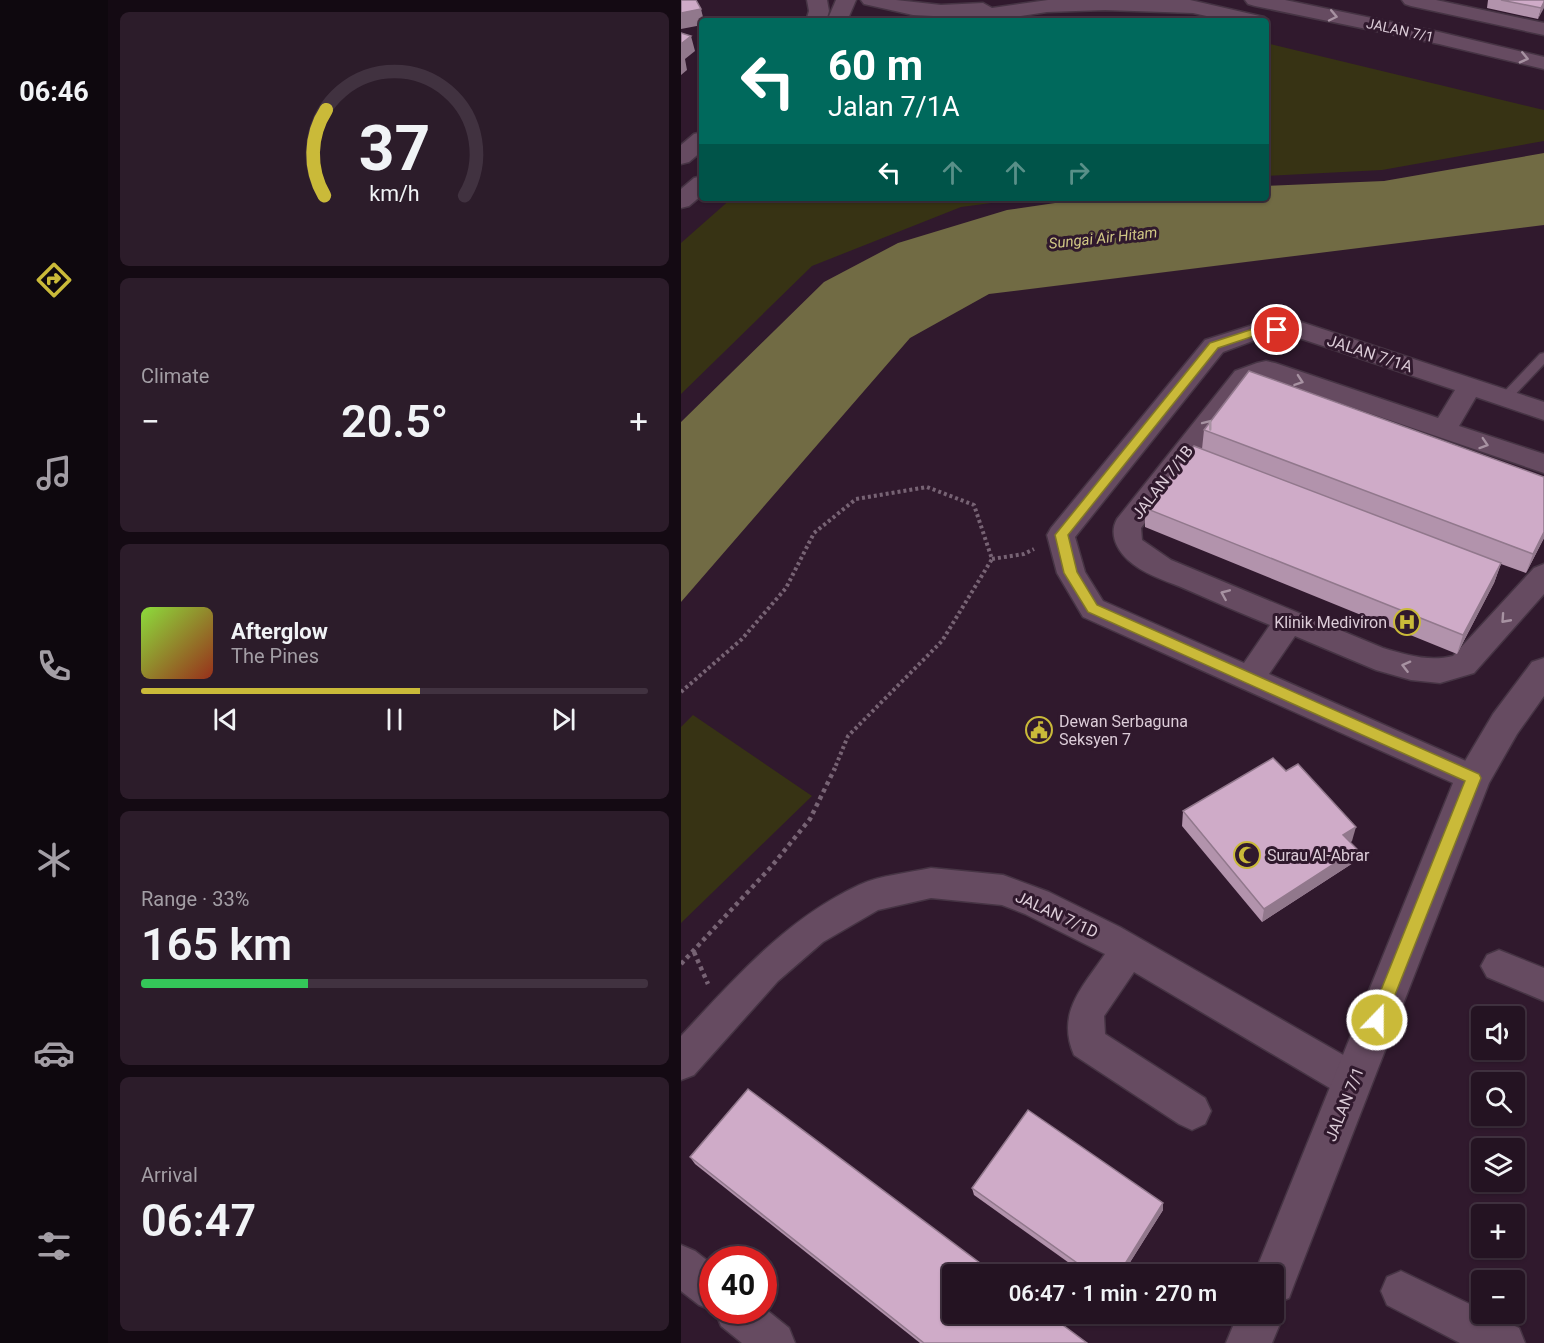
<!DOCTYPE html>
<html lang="en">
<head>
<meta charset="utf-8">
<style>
  :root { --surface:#241322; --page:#2c1c2a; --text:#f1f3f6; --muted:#a39ea5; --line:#413240; --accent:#caba39 }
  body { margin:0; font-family:Roboto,sans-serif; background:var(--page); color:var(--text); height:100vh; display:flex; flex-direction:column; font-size:22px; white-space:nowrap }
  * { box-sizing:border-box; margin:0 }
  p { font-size:20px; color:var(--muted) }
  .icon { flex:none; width:33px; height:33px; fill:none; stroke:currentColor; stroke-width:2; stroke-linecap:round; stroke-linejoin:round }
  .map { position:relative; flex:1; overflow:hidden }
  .details { display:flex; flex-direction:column; gap:12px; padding:12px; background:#140a13; width:573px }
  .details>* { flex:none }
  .top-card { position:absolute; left:18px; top:18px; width:570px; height:183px; border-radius:6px; box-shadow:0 2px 4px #0004,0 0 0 2px var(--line); background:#00695c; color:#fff; overflow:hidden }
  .controls { position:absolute; left:790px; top:1006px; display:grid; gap:12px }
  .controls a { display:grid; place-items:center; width:54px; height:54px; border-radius:6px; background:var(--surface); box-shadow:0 2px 4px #0004,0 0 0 2px var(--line); font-size:30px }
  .speed { position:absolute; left:18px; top:1246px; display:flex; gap:12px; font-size:30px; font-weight:700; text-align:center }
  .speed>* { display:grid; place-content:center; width:78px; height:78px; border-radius:50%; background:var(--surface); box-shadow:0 2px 4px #0004,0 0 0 2px var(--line); line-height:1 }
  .speed .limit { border:9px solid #d22; background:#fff; color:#111 }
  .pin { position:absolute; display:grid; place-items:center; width:51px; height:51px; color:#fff; margin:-26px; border:3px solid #fff; border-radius:50%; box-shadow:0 2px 6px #0007 }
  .me { position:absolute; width:66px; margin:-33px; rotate:22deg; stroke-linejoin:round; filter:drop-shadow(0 0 4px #0008) }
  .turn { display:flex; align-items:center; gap:21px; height:126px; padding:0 30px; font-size:27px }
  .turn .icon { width:78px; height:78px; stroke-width:2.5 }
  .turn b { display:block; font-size:42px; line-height:51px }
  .lanes { display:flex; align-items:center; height:57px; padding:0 30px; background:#0003; justify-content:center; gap:30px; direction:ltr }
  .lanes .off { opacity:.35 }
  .big { font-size:45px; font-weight:600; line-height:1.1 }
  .details .card { flex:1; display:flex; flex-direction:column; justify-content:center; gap:9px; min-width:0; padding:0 21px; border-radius:9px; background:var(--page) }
  .details .dial { align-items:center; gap:0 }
  .dial svg { height:156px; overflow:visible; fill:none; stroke:var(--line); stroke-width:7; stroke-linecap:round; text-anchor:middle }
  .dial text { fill:var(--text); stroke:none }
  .song { display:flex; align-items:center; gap:18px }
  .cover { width:72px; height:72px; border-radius:9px; background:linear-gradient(135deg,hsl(90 70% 55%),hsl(10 70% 35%)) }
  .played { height:6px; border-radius:3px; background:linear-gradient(90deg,var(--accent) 55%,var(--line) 55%) }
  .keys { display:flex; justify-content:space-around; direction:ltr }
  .heat { display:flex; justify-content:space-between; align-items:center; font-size:33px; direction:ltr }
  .charge { height:9px; border-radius:4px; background:linear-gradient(90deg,#34c759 33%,var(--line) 0) }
  .trip { position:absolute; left:261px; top:1264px; width:342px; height:60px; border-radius:6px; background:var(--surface); box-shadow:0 2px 4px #0004,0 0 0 2px var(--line); font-weight:600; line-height:60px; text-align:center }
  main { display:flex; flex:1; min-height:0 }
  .menu { display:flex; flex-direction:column; width:108px; justify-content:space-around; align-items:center; background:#0e080e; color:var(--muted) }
  .menu .icon { width:42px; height:42px }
  .menu .active { color:var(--accent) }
  .menu b { font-size:27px; color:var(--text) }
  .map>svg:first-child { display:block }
</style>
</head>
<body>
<main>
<nav class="menu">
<b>06:46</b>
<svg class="icon active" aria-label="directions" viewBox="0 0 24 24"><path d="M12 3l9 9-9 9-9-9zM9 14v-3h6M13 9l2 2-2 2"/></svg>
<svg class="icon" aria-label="music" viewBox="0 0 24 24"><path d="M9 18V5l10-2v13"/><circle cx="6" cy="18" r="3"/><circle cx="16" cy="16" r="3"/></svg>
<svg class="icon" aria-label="phone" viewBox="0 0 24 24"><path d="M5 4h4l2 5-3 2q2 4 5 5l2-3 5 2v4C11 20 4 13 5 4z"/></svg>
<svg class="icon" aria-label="climate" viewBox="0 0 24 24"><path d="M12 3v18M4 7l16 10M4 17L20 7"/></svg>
<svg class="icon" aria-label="car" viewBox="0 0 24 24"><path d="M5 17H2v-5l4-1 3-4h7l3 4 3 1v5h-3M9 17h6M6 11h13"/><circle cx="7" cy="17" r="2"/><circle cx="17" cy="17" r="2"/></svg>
<svg class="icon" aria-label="filters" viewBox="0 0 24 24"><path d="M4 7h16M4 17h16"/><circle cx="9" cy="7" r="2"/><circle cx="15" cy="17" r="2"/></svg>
</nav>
<section class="details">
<div class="card dial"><svg viewBox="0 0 100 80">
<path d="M14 69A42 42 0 1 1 86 69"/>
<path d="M14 69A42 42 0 0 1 15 25" stroke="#caba39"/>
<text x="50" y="56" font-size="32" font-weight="700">37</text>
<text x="50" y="72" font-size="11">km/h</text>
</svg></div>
<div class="card"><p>Climate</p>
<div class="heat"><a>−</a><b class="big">20.5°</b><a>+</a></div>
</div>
<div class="card">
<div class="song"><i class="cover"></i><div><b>Afterglow</b><p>The Pines</p></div></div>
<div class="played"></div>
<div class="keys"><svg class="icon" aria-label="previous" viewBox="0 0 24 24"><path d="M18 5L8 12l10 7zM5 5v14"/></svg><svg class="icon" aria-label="pause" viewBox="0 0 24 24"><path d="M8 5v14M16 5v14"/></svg><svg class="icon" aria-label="next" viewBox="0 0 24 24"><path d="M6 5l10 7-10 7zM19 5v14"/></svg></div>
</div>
<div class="card"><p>Range · 33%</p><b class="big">165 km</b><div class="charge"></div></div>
<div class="card"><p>Arrival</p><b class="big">06:47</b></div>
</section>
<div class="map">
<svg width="863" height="1343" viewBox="0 0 863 1343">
  <rect width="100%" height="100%" fill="#30192d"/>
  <g fill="#373314">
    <polygon points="585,43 863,110 863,141 701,170 585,176"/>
    <polygon points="51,198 349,198 280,207 131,266 0,394 0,243"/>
    <polygon points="12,715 131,796 0,923 0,727"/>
  </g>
  <polygon fill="#716b44" points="863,153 863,225 308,294 229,338 0,602 0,422 143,282 217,243 326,210 408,198 585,198 585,186 703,181"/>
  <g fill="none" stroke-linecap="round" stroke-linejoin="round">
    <defs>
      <polygon id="lane" points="863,353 863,364 828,401 820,401 818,398 820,395 859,354"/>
      <g id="street">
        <polygon points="721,0 755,0 863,23 863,35 730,6 724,4"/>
        <path d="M617 321 863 402V420L795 397 778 426 863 454V473L585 378 572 383 460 528 461 540 490 560 702 648C726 655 748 662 772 656L853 568 863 564V594L793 673 759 683 730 680 695 670 614 636 588 674 803 769 808 778 803 787 792 791 781 787 402 617 376 573 366 535 370 528 524 340 575 324ZM615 337 774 390 757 418 594 363 585 361 576 363 554 371 436 519C428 533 435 549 447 560 461 573 482 580 500 587 530 600 559 613 589 625L563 663 422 601 404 572 394 537 542 352 577 339Z"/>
        <path d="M250 868 322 875 368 892 439 927 685 1068 691 1081 685 1094 672 1099 659 1094 453 972 423 1016 424 1034 524 1098 530 1111 524 1124 511 1130 498 1124 393 1055C375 1013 401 988 424 954L344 914 321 905 250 898 197 910 142 942 97 981 13 1075 0 1080V1036C54 978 105 919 178 885 200 875 227 873 250 868Z"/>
        <polygon points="818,950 863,968 863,1001 806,977 800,966 806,955"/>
        <polygon points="0,1245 14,1251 32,1265 33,1311 18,1305 0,1291"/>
        <polygon points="720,1271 801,1310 801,1314 809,1314 838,1328 844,1343 779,1343 706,1305 700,1291 706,1277"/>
        <polygon points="82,1307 108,1328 114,1343 61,1343 40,1326 34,1311 82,1311"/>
      </g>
      <g id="secondary">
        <polygon points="126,0 146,0 148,11 145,21 125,21 128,11"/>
        <polygon points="155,0 175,0 166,21 146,21"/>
        <polygon points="180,0 215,0 260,5 302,3 311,8 367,0 509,0 583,17 586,21 585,23 585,21 548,21 512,13 424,10 366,12 306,21 269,21 271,17 232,15 183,4"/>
        <polygon points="564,0 604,0 758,32 863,57 863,69 758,44 574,6 567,4"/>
        <polygon points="21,132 21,151 8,162 0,164 0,145 13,134"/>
        <polygon points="21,176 21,195 8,206 0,208 0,189 13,178"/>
        <polygon points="863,658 863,696 836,734 808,783 614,1282 608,1298 598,1302 603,1314 591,1343 545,1343 557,1314 592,1314 592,1275 573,1275 774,778 812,714 851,662"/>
      </g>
    </defs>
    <use href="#lane" stroke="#463444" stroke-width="3"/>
    <use href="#street" stroke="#463444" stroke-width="3"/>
    <use href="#secondary" stroke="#463444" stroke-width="3"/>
    <g stroke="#776374" stroke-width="4" stroke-dasharray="3 3" stroke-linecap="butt">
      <polyline points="311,559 343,554 353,549"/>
      <polyline points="0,692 61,639 105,588 133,533 175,499 246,487 293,505 311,559 261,641 167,736 153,770"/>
    </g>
    <g stroke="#776374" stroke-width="4.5" stroke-dasharray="4 4" stroke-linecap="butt">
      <polyline points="13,952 27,984"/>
      <polyline points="0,964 90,867 129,819 154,768"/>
    </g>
    <use href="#lane" fill="#664b61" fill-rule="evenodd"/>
    <use href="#street" fill="#664b61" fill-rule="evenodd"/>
    <use href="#secondary" fill="#664b61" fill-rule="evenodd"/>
  </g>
  <g fill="#b293ac">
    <polygon points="807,0 863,0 857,19 806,8"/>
    <polygon points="523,430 863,538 845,573 820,564 813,583 776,654 464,527 464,508 521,449"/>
    <polygon points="605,771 671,841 669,842 676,849 672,863 581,922 501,826 502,811"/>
    <polygon points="9,1157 406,1343 239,1343 14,1164"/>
    <polygon points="291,1188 482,1203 482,1210 441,1275 405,1275 293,1195"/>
  </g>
  <g fill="#91788c">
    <polygon points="863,2 863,8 857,19 860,8"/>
    <polygon points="20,9 23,21 21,21 21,25 0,29 0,13"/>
    <polygon points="10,36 14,51 4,59 6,70 0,75 0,44"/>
    <polygon points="863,532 863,538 845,573 852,554"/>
    <polygon points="820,563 813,583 776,654 782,635"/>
    <polygon points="675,827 671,841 659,849 662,835"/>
    <polygon points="676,849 672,863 581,922 583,909"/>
    <polygon points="482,1203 482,1210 441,1275 437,1275"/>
  </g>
  <g fill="#cfabc8" stroke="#91788c" stroke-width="1.5">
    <polygon points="0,0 15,0 20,9 0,13"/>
    <polygon points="820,0 863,0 863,2 860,8"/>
    <polygon points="0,33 10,36 0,44"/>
    <polygon points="568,371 863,477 863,532 852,554 523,430"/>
    <polygon points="513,446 820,563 782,635 464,508"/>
    <polygon points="592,758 605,771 617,764 675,827 662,835 676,849 583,909 502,811"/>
    <polygon points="67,1089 315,1275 272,1275 272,1314 367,1314 406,1343 243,1343 9,1157"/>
    <polygon points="347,1110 482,1203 437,1275 413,1275 291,1188"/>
  </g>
  <defs><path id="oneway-chevron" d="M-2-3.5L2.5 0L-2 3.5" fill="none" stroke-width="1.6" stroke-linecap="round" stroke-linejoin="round" transform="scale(1.5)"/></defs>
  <g stroke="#a792a2">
    <use href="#oneway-chevron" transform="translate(652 16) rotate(12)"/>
    <use href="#oneway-chevron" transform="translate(843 58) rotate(13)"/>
    <use href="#oneway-chevron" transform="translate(618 381) rotate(19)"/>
    <use href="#oneway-chevron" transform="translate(527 424) rotate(-52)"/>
    <use href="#oneway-chevron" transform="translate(803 444) rotate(18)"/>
    <use href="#oneway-chevron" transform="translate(544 594) rotate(-157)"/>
    <use href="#oneway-chevron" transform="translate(824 619) rotate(132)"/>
    <use href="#oneway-chevron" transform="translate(725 666) rotate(-166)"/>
  </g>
  <polygon fill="#caba39" stroke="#837925" stroke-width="1.5" points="596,327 600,328 600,333 576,335 537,348 387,535 396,572 416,605 798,774 800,778 704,1020 702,1025 696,1027 690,1025 688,1020 784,781 407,612 383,573 374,535 529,343 575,328"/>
  <defs>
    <symbol id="hospital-ring" viewBox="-11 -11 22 22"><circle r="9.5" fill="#30192d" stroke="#caba39" stroke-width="1.5"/><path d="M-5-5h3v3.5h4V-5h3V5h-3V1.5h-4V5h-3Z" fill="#caba39"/></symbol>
    <symbol id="civic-ring" viewBox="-11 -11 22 22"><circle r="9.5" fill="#30192d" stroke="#caba39" stroke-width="1.5"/><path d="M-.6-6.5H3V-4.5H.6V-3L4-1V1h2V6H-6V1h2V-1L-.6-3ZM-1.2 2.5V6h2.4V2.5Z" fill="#caba39"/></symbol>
    <symbol id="mosque-ring" viewBox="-11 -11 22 22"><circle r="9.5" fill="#30192d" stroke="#caba39" stroke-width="1.5"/><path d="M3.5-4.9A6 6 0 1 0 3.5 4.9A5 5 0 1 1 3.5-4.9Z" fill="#caba39"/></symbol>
  </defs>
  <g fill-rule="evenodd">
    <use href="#hospital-ring" x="711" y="607" width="30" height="30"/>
    <use href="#civic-ring" x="343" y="715" width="30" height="30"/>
    <use href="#mosque-ring" x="551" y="840" width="30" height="30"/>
  </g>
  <g text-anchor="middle" stroke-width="6" stroke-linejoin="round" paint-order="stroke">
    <g font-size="14" fill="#dcccd8" stroke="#30192d">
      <text transform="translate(719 30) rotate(12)" y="5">JALAN 7/1</text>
    </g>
    <g font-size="15" font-style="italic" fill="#d1c885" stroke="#30192d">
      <text transform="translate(422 238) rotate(-6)" y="5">Sungai Air Hitam</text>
    </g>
    <g font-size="16" fill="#dcccd8" stroke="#30192d">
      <text transform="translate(689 353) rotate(18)" y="6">JALAN 7/1A</text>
      <text transform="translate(481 482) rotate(-52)" y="6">JALAN 7/1B</text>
      <text transform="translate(376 914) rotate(25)" y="6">JALAN 7/1D</text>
      <text transform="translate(663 1104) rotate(-68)" y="6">JALAN 7/1</text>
    </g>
    <g font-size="16" fill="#dcccd8" stroke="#30192d" text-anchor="start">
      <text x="706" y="628" text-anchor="end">Klinik Mediviron</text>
      <text x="378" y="727">Dewan Serbaguna<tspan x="378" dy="18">Seksyen 7</tspan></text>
      <text x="586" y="861">Surau Al-Abrar</text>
    </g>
  </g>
</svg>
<div class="controls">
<a><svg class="icon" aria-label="sound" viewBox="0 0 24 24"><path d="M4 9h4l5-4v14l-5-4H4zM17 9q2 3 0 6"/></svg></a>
<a><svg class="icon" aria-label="search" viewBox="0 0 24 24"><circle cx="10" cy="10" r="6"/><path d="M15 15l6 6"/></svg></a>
<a><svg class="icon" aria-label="layers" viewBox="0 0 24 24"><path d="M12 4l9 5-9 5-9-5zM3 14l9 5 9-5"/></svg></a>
<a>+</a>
<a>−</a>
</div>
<div class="speed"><div class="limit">40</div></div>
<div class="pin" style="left:596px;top:330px;background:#d93025"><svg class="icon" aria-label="arrive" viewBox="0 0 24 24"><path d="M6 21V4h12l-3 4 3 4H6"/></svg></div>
<svg class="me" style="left:696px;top:1020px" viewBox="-20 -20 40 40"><circle r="17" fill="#caba39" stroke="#fff" stroke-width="3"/><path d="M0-11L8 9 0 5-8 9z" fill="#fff"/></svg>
<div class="trip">06:47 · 1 min · 270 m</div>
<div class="top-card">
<div class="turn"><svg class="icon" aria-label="left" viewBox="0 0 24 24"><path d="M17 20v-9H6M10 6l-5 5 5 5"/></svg><div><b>60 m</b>Jalan 7/1A</div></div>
<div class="lanes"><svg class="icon" aria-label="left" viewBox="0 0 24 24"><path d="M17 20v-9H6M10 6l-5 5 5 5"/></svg><svg class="icon off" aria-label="ahead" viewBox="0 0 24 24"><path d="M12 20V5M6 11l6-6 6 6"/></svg><svg class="icon off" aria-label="ahead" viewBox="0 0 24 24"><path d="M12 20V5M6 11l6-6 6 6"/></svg><svg class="icon off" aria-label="right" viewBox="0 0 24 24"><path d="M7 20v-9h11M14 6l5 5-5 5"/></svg></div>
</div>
</div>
</main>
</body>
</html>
